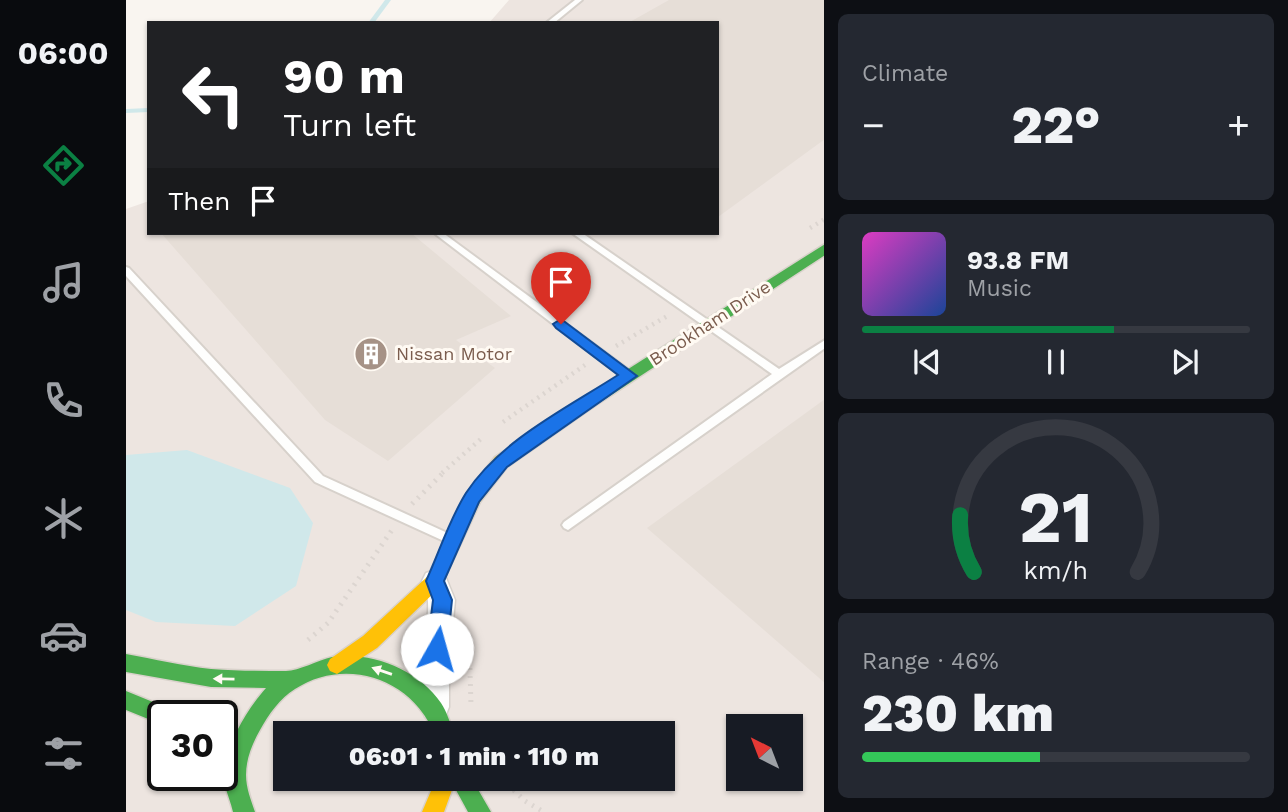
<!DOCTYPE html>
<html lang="en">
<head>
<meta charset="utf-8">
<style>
  :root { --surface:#171b24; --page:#242831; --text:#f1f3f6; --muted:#9ea1a6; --line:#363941; --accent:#0b8043 }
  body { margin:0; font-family:"Work Sans",sans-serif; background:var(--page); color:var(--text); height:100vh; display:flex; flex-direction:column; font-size:26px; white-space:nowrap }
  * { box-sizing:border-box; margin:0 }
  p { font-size:23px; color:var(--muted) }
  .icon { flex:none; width:38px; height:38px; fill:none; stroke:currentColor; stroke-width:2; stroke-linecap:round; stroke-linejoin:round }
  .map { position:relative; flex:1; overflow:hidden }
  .drawer { display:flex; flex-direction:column; gap:14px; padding:14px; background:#0d0f14; width:464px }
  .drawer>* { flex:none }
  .hud { position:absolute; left:21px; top:21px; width:572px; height:214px; border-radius:0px; box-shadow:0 2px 5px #0004; background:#202124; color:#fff; overflow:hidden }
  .needle { width:46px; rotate:318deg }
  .controls { position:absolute; left:600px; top:714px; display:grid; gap:14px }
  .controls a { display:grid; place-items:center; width:77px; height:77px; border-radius:0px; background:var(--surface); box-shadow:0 2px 5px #0004; font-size:35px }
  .speed { position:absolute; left:21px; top:700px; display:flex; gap:14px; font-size:35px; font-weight:700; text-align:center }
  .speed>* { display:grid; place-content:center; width:91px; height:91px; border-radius:50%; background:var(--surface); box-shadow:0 2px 5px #0004; line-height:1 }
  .speed .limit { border:4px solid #111; border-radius:10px; background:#fff; color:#111 }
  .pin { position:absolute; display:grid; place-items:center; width:60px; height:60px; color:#fff; margin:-72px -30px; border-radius:50% 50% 50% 0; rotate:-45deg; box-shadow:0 0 7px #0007 }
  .pin .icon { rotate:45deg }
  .me { position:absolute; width:77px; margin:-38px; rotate:7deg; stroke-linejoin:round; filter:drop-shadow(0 0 5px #0008) }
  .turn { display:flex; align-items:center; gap:24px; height:147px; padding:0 21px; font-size:32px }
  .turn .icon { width:91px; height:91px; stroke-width:2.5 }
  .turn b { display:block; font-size:49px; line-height:60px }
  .then { display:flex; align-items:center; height:66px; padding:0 21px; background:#0003; gap:14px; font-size:26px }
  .big { font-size:52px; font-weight:800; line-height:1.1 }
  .drawer .tile { flex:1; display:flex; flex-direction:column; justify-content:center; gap:10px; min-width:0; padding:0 24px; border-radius:10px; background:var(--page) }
  .drawer .dial { align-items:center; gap:0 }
  .dial svg { height:182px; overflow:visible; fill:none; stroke:var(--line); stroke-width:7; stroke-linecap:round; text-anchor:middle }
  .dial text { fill:var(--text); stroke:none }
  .song { display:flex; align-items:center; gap:21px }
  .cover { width:84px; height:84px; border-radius:10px; background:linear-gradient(135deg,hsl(310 70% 55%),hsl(220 70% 35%)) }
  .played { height:7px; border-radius:4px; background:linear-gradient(90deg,var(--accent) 65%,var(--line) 65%) }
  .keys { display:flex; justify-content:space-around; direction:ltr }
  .heat { display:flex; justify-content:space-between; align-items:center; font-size:38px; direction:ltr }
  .charge { height:10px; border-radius:5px; background:linear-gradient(90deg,#34c759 46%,var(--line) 0) }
  .trip { position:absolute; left:147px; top:721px; width:402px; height:70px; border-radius:0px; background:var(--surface); box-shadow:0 2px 5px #0004; font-weight:800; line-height:70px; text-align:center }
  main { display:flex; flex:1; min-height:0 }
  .tab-bar { display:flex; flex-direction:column; width:126px; justify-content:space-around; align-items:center; background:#090b0e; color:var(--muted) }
  .tab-bar .icon { width:49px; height:49px }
  .tab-bar .current { color:var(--accent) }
  .tab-bar b { font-size:32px; color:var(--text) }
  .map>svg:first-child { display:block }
</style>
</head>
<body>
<main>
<nav class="tab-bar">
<b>06:00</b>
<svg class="icon current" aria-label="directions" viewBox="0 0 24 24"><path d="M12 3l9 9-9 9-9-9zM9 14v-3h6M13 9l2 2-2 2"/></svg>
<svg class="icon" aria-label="music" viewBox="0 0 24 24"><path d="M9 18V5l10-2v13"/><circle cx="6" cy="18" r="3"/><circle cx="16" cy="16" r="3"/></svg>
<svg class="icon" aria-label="phone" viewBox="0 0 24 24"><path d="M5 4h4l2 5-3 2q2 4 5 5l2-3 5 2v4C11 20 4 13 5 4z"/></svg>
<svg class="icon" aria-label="climate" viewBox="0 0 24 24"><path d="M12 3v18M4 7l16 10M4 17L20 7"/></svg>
<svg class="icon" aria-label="car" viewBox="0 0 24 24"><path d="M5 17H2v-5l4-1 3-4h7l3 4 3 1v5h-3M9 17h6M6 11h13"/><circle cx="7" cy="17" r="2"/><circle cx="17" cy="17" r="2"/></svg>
<svg class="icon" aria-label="filters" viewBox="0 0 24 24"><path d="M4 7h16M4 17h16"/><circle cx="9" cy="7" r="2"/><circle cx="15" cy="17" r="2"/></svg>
</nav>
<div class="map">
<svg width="699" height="812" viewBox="0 0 699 812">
  <rect width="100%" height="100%" fill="#f9f5f0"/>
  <path fill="#ede5e0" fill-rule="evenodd" d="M383 0H698V812H0V209L23 201V233H592V23H363ZM37 716H96V775H37ZM612 726H665V779H612ZM159 733H537V779H159Z"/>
  <polygon fill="#d0e8ea" points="61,450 164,488 187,523 170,586 109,626 30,622 0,610 0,455"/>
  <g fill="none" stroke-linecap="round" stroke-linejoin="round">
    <g fill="#d0e8ea" fill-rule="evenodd">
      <polygon points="259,0 265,0 248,23 242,23"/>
      <polygon points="23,108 23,112 0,113 0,109"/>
    </g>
  </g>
  <g fill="#e6ded7">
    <polygon points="543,0 699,0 699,139 592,217 592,23 502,23"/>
    <polygon points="35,233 285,233 385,316 330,340 369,368 262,461 199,420"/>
    <polygon points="699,399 699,683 521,528"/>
  </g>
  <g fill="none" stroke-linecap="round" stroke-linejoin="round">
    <defs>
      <g id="lane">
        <polygon points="449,0 456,0 428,23 420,23"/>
        <polygon points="308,233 317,233 507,373 508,376 507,379 499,379"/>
        <polygon points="446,233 456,233 653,369 699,340 699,348 442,530 438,528 436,525 438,522 646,374"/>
        <polygon points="0,267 3,268 197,476 328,536 330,539 328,542 324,544 320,542 189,482 0,276"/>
      </g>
      <path id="street" d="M309 570 318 573 329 600 323 666V707L319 717 309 720 299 717C283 682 304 638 302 602 302 595 298 587 296 581L300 573Z"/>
      <g id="fast">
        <polygon points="699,244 699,255 467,407 455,407 453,403 455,399"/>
        <path d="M0 654C28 659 57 666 85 669 110 671 136 671 160 671 173 671 192 660 206 657 246 651 293 670 315 703 321 712 324 723 328 733H308C286 679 220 656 169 689 154 698 143 714 134 730 126 744 120 759 120 775 120 788 125 800 129 812H107C105 803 101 794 99 785 95 751 119 712 140 688L85 687 0 672Z"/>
        <polygon points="0,691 44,709 47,716 37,716 37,725 0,710"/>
        <polygon points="324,779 346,779 365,812 342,812"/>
      </g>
      <g id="slow">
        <polygon points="461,397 467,399 469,403 467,407 381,467 354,502 315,586 251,648 211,674 204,671 201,665 204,659 237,636 302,576 341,493 369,457"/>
        <polygon points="310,779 330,779 318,812 296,812"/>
      </g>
    </defs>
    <use href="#lane" stroke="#d7d1cb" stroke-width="4"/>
    <use href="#street" stroke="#d7d1cb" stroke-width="3"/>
    <use href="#fast" stroke="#d9d2cb" stroke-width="3"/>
    <use href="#slow" stroke="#d9d2cb" stroke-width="3"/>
    <g stroke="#dcd5d0" stroke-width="4.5" stroke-dasharray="2 5" stroke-linecap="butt">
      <polyline points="684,228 699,219"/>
      <polyline points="490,346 543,315"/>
      <polyline points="377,422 459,365"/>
      <polyline points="316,473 356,438"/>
    </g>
    <g stroke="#dcd5d0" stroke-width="5" stroke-dasharray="2 6" stroke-linecap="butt">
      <polyline points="286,504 318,472"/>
      <polyline points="343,636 345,705"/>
      <polyline points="182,640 202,623 266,530"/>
      <polyline points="376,779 399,801 418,812"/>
    </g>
    <use href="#lane" fill="#fefefd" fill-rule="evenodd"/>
    <use href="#street" fill="#fefefd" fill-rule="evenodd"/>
    <use href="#fast" fill="#4caf50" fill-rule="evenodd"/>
    <use href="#slow" fill="#ffc107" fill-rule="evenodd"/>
  </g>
  <defs><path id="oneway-solid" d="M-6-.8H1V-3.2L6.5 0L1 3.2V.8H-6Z" transform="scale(1.75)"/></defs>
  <g fill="#fffaf3">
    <use href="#oneway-solid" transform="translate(256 671) rotate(-161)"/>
    <use href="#oneway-solid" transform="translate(98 679) rotate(-179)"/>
  </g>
  <path fill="#1a73e8" stroke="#114b97" stroke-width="2" d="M435 319 511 376 381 467 353 502 318 581 326 600 321 649 318 655 311 658 304 655 301 649 307 600 300 581C313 553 323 520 340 493 375 440 439 409 492 375L430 328 427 324Z"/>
  <defs>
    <symbol id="building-disc" viewBox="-11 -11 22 22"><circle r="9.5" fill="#a69286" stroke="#fffaf3"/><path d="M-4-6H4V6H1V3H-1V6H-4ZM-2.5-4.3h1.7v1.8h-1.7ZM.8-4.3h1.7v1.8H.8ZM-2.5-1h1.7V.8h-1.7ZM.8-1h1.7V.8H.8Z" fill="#fff"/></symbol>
  </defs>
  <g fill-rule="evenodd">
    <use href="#building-disc" x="226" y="335" width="38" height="38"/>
  </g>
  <g text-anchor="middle" stroke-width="6" stroke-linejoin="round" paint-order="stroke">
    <g font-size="18" fill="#7a5c4d" stroke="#fffaf3">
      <text transform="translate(584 323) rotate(-33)" y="6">Brookham Drive</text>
    </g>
    <g font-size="18" fill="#7a5c4d" stroke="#fffaf3" text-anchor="start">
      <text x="270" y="360">Nissan Motor</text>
    </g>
  </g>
</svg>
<div class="controls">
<a><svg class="needle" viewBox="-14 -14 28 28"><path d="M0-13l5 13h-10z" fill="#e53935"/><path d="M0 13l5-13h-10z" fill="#9ea1a6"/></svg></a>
</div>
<div class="speed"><div class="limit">30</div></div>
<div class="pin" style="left:435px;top:324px;background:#d93025"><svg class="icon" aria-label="arrive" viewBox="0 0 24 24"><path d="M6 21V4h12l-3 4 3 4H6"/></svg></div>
<svg class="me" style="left:311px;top:649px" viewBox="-20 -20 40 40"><circle r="19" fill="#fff"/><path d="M0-13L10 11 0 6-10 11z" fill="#1a73e8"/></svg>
<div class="trip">06:01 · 1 min · 110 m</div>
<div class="hud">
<div class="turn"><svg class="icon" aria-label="left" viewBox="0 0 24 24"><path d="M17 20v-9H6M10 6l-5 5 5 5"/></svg><div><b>90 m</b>Turn left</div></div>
<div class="then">Then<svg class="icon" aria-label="arrive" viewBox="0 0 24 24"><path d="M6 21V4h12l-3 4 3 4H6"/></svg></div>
</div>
</div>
<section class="drawer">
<div class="tile"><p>Climate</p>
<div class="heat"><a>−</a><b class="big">22°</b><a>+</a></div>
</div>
<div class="tile">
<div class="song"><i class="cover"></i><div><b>93.8 FM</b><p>Music</p></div></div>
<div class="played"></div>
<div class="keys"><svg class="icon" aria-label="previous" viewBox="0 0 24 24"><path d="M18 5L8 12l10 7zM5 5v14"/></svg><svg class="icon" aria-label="pause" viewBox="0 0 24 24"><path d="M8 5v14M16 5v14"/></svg><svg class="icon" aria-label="next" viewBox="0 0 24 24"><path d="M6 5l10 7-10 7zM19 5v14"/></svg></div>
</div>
<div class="tile dial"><svg viewBox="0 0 100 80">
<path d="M14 69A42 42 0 1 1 86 69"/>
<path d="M14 69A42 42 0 0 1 8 44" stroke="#0b8043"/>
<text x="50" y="56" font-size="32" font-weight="700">21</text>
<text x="50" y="72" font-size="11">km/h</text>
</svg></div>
<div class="tile"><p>Range · 46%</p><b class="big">230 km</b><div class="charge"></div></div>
</section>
</main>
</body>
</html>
